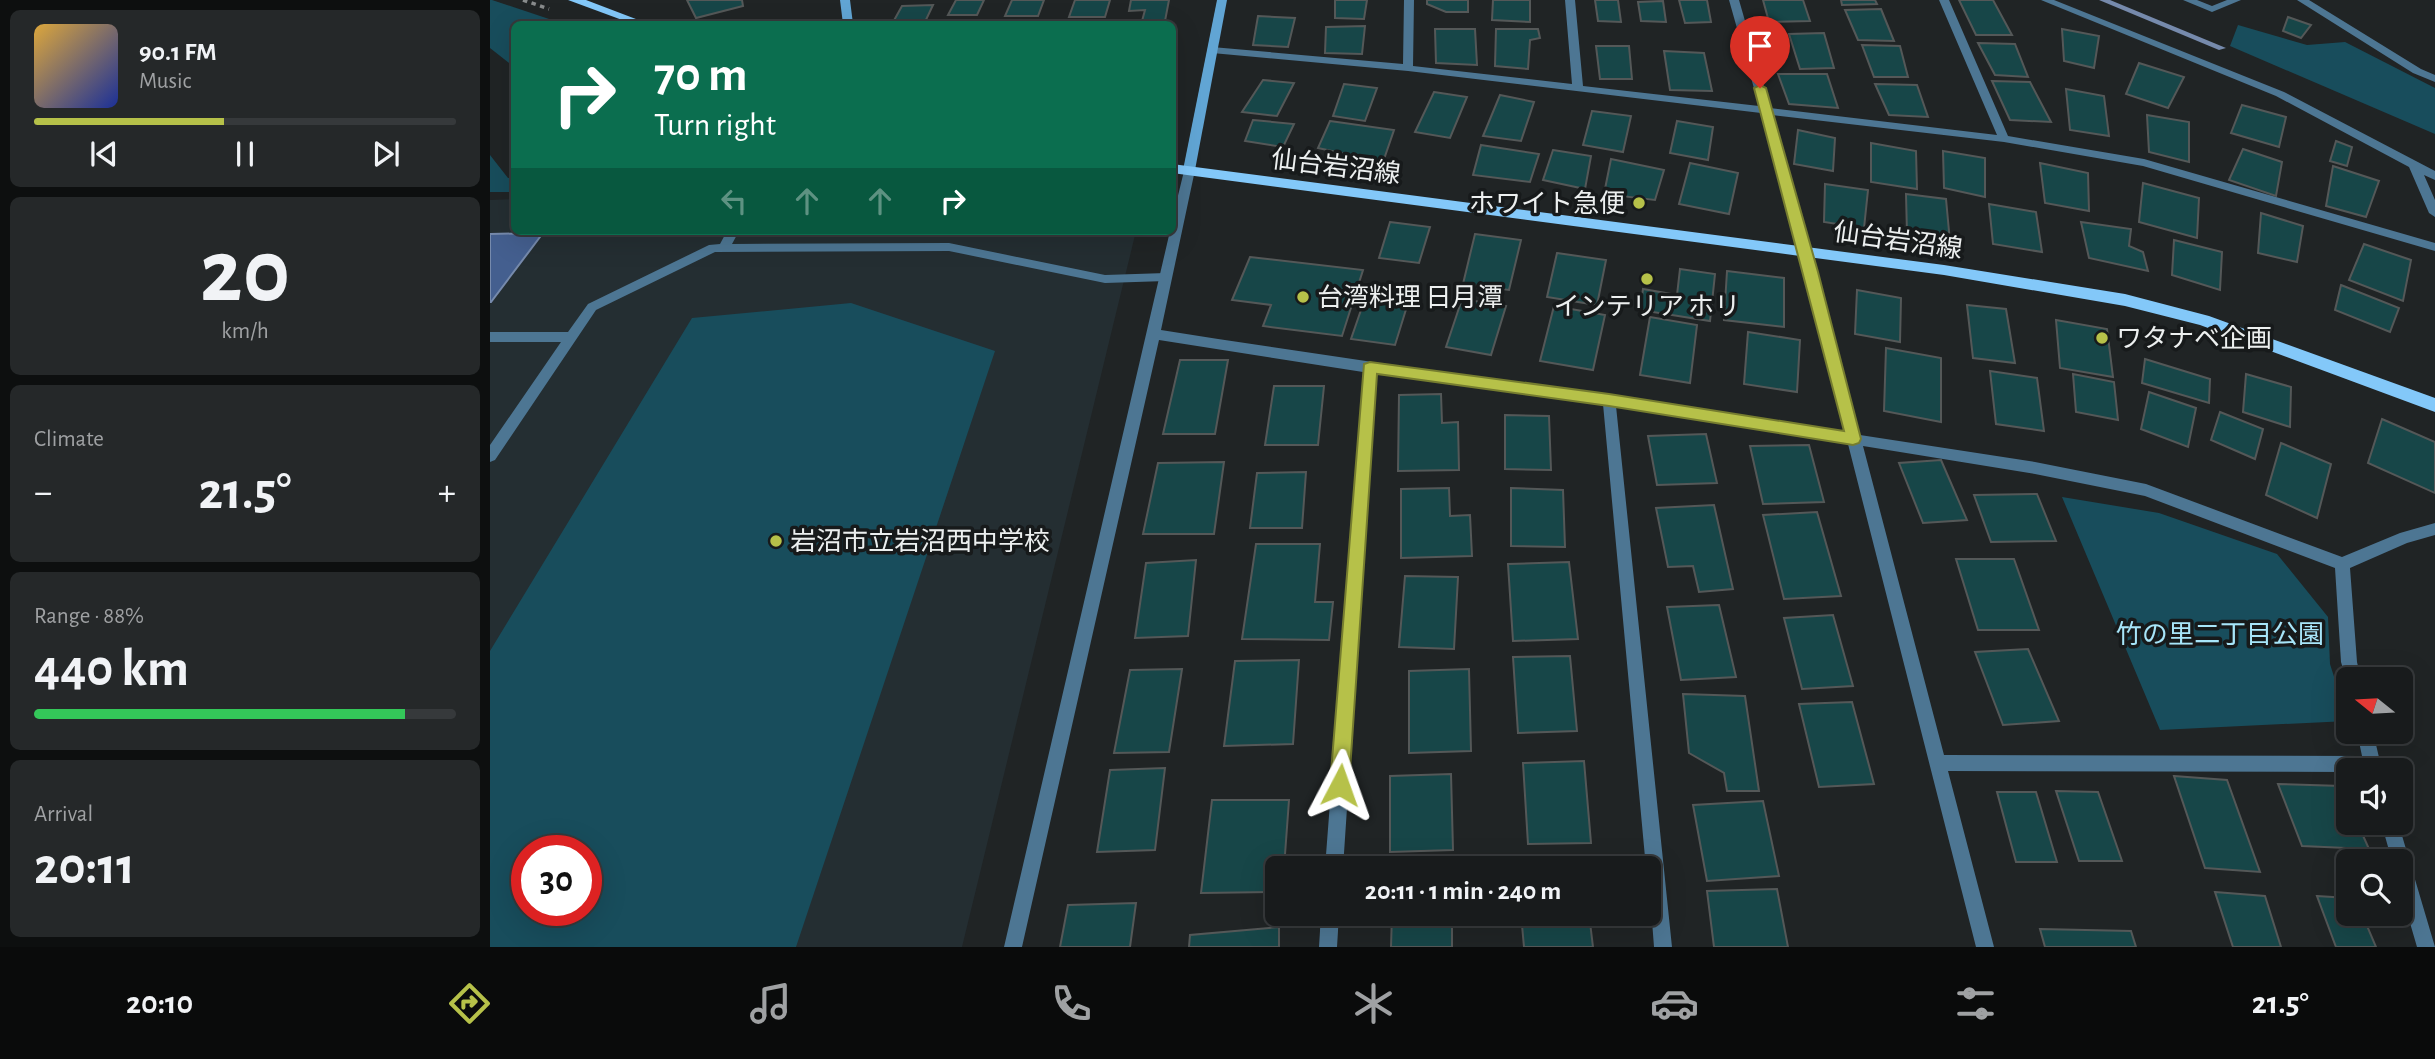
<!DOCTYPE html>
<html lang="en">
<head>
<meta charset="utf-8">
<style>
  :root { --surface:#181b1c; --page:#252829; --text:#f1f3f6; --muted:#9fa1a3; --line:#36393b; --accent:#b6c149 }
  body { margin:0; font-family:"Alegreya Sans","Noto Sans JP",sans-serif; background:var(--page); color:var(--text); height:100vh; display:flex; flex-direction:column; font-size:26px; white-space:nowrap }
  * { box-sizing:border-box; margin:0 }
  p { font-size:23px; color:var(--muted) }
  .icon { flex:none; width:38px; height:38px; fill:none; stroke:currentColor; stroke-width:2; stroke-linecap:round; stroke-linejoin:round }
  .map { position:relative; flex:1; overflow:hidden }
  .details { display:flex; flex-direction:column; gap:10px; padding:10px; background:#0d0f0f; width:490px }
  .details>* { flex:none }
  .banner { position:absolute; left:21px; top:21px; width:665px; height:214px; border-radius:10px; box-shadow:0 7px 28px #0002,0 0 0 2px var(--line); background:#0b6e4f; color:#fff; overflow:hidden }
  .needle { width:46px; rotate:288deg }
  .buttons { position:absolute; left:1846px; top:667px; display:grid; gap:14px }
  .buttons a { display:grid; place-items:center; width:77px; height:77px; border-radius:10px; background:var(--surface); box-shadow:0 7px 28px #0002,0 0 0 2px var(--line); font-size:35px }
  .speed { position:absolute; left:21px; top:835px; display:flex; gap:14px; font-size:35px; font-weight:700; text-align:center }
  .speed>* { display:grid; place-content:center; width:91px; height:91px; border-radius:50%; background:var(--surface); box-shadow:0 7px 28px #0002,0 0 0 2px var(--line); line-height:1 }
  .speed .limit { border:10px solid #d22; background:#fff; color:#111 }
  .pin { position:absolute; display:grid; place-items:center; width:60px; height:60px; color:#fff; margin:-72px -30px; border-radius:50% 50% 50% 0; rotate:-45deg; box-shadow:0 0 7px #0007 }
  .pin .icon { rotate:45deg }
  .me { position:absolute; width:77px; margin:-38px; rotate:4deg; stroke-linejoin:round; filter:drop-shadow(0 0 5px #0008) }
  .turn { display:flex; align-items:center; gap:24px; height:147px; padding:0 28px; font-size:32px }
  .turn .icon { width:91px; height:91px; stroke-width:2.5 }
  .turn b { display:block; font-size:49px; line-height:60px }
  .lanes { display:flex; align-items:center; height:66px; padding:0 28px; background:#0003; justify-content:center; gap:35px; direction:ltr }
  .lanes .off { opacity:.35 }
  .big { font-size:52px; font-weight:700; line-height:1.1 }
  .details .widget { flex:1; display:flex; flex-direction:column; justify-content:center; gap:10px; min-width:0; padding:0 24px; border-radius:10px; background:var(--page) }
  .details .dial { align-items:center; gap:0 }
  .dial b { font-size:91px; line-height:1 }
  .song { display:flex; align-items:center; gap:21px }
  .cover { width:84px; height:84px; border-radius:10px; background:linear-gradient(135deg,hsl(40 70% 55%),hsl(230 70% 35%)) }
  .played { height:7px; border-radius:4px; background:linear-gradient(90deg,var(--accent) 45%,var(--line) 45%) }
  .keys { display:flex; justify-content:space-around; direction:ltr }
  .heat { display:flex; justify-content:space-between; align-items:center; font-size:38px; direction:ltr }
  .charge { height:10px; border-radius:5px; background:linear-gradient(90deg,#34c759 88%,var(--line) 0) }
  .trip { position:absolute; left:775px; top:856px; width:396px; height:70px; border-radius:10px; background:var(--surface); box-shadow:0 7px 28px #0002,0 0 0 2px var(--line); font-weight:700; line-height:70px; text-align:center }
  .menu { display:flex; height:112px; justify-content:space-around; align-items:center; background:#0a0b0b; color:var(--muted) }
  .menu .icon { width:49px; height:49px }
  .menu .current { color:var(--accent) }
  .menu b { font-size:32px; color:var(--text) }
  main { display:flex; flex:1; min-height:0 }
  .map>svg:first-child { display:block }
</style>
</head>
<body>
<main>
<section class="details">
<div class="widget">
<div class="song"><i class="cover"></i><div><b>90.1 FM</b><p>Music</p></div></div>
<div class="played"></div>
<div class="keys"><svg class="icon" aria-label="previous" viewBox="0 0 24 24"><path d="M18 5L8 12l10 7zM5 5v14"/></svg><svg class="icon" aria-label="pause" viewBox="0 0 24 24"><path d="M8 5v14M16 5v14"/></svg><svg class="icon" aria-label="next" viewBox="0 0 24 24"><path d="M6 5l10 7-10 7zM19 5v14"/></svg></div>
</div>
<div class="widget dial"><b>20</b><p>km/h</p></div>
<div class="widget"><p>Climate</p>
<div class="heat"><a>−</a><b class="big">21.5°</b><a>+</a></div>
</div>
<div class="widget"><p>Range · 88%</p><b class="big">440 km</b><div class="charge"></div></div>
<div class="widget"><p>Arrival</p><b class="big">20:11</b></div>
</section>
<div class="map">
<svg width="1945" height="947" viewBox="0 0 1945 947">
  <rect width="100%" height="100%" fill="#202425"/>
  <path fill="#242e32" fill-rule="evenodd" d="M24 199V231H646L472 947H0V200ZM37 850H96V910H37Z"/>
  <g fill="#184d5c" fill-rule="evenodd">
    <polygon points="0,0 2,0 74,24 24,24 24,67 0,48"/>
    <polygon points="1748,25 1817,45 1855,42 1945,88 1945,134 1740,46"/>
    <polygon points="0,155 18,178 24,178 24,192 0,192"/>
    <path d="M361 303 505 351 306 947H0V651L202 318ZM96 850V910H37V850Z"/>
    <polygon points="1572,497 1669,513 1787,554 1838,617 1840,664 1858,721 1670,730"/>
  </g>
  <polygon fill="#445f8f" stroke="#768aac" stroke-width="2" points="53,233 1,302 0,302 0,234"/>
  <g fill="none" stroke-linecap="round" stroke-linejoin="round">
    <polygon fill="#768aac" fill-rule="evenodd" points="1609,0 1620,0 1736,48 1729,50"/>
  </g>
  <g fill="#174648" stroke="#545858" stroke-width="2">
    <polygon points="197,0 252,0 253,6 206,18"/>
    <polygon points="466,0 494,0 487,15 458,15"/>
    <polygon points="522,0 554,0 548,16 515,16"/>
    <polygon points="585,0 620,0 615,17 579,17"/>
    <polygon points="641,0 679,0 675,21 652,21 655,10 639,11"/>
    <polygon points="845,0 877,0 874,19 845,18"/>
    <polygon points="937,0 978,0 978,12 956,12 937,4"/>
    <polygon points="1003,0 1040,0 1040,22 1002,20"/>
    <polygon points="1105,0 1128,0 1131,22 1108,21"/>
    <polygon points="1189,0 1217,0 1221,22 1195,23"/>
    <polygon points="1273,0 1313,0 1320,21 1279,22"/>
    <polygon points="1351,0 1385,0 1387,4 1352,5"/>
    <polygon points="1469,0 1503,0 1522,35 1486,35"/>
    <polygon points="1173,1 1176,22 1151,21 1148,2"/>
    <polygon points="443,5 434,24 402,24 412,6"/>
    <polygon points="1391,9 1404,41 1368,40 1355,10"/>
    <polygon points="768,16 805,18 798,47 763,45"/>
    <polygon points="1798,17 1821,25 1811,38 1793,31"/>
    <polygon points="457,20 592,22 591,24 455,24"/>
    <polygon points="875,26 872,54 835,53 836,27"/>
    <polygon points="945,29 985,29 987,65 946,63"/>
    <polygon points="1006,29 1048,29 1050,38 1040,40 1038,69 1005,66"/>
    <polygon points="1572,29 1609,36 1604,68 1574,61"/>
    <polygon points="1334,33 1344,68 1310,69 1299,34"/>
    <polygon points="1488,43 1525,44 1538,77 1505,75"/>
    <polygon points="1372,45 1410,46 1418,77 1384,77"/>
    <polygon points="1106,46 1139,46 1142,79 1110,79"/>
    <polygon points="1174,51 1214,53 1222,91 1180,90"/>
    <polygon points="1649,63 1694,77 1678,108 1636,94"/>
    <polygon points="1288,74 1337,74 1348,108 1299,104"/>
    <polygon points="773,80 804,83 787,116 752,112"/>
    <polygon points="1502,81 1540,82 1561,122 1520,120"/>
    <polygon points="854,84 887,88 875,121 843,116"/>
    <polygon points="1385,84 1427,85 1438,117 1399,115"/>
    <polygon points="1576,89 1614,96 1619,136 1580,130"/>
    <polygon points="944,92 977,97 960,138 925,132"/>
    <polygon points="1010,95 1044,102 1031,141 993,136"/>
    <polygon points="1752,105 1796,117 1789,147 1741,133"/>
    <polygon points="1102,111 1141,116 1133,152 1093,145"/>
    <polygon points="1657,115 1699,122 1699,162 1659,152"/>
    <polygon points="763,120 804,124 793,147 755,141"/>
    <polygon points="840,121 904,130 893,162 828,148"/>
    <polygon points="1187,121 1223,127 1218,160 1180,153"/>
    <polygon points="1308,130 1345,138 1343,171 1304,164"/>
    <polygon points="1846,141 1862,147 1857,166 1840,161"/>
    <polygon points="1381,143 1426,151 1427,189 1381,182"/>
    <polygon points="991,145 1049,154 1040,182 983,175"/>
    <polygon points="1753,149 1792,162 1786,196 1739,180"/>
    <polygon points="1063,150 1101,156 1095,189 1053,180"/>
    <polygon points="1453,151 1495,158 1495,197 1454,188"/>
    <polygon points="1121,159 1174,170 1165,200 1114,194"/>
    <polygon points="1200,163 1248,173 1239,214 1189,204"/>
    <polygon points="1550,163 1598,173 1599,211 1555,203"/>
    <polygon points="1843,166 1889,181 1876,217 1836,206"/>
    <polygon points="1653,183 1709,198 1707,238 1649,222"/>
    <polygon points="1335,184 1378,190 1374,228 1334,222"/>
    <polygon points="1416,194 1456,199 1460,242 1417,234"/>
    <polygon points="1499,204 1546,212 1552,252 1503,244"/>
    <polygon points="1771,213 1813,226 1807,262 1768,253"/>
    <polygon points="900,222 940,227 929,263 889,258"/>
    <polygon points="1591,222 1641,229 1639,246 1653,252 1658,271 1599,258"/>
    <polygon points="985,234 1031,240 1019,290 973,284"/>
    <polygon points="1684,240 1732,252 1730,290 1682,275"/>
    <polygon points="1874,244 1921,260 1913,301 1859,280"/>
    <polygon points="1067,253 1116,260 1107,305 1057,297"/>
    <polygon points="760,257 873,270 852,336 773,326 781,305 742,300"/>
    <polygon points="1190,269 1225,274 1220,321 1150,310 1153,289 1187,295"/>
    <polygon points="1237,271 1294,278 1294,327 1234,320"/>
    <polygon points="880,284 922,290 905,345 861,339"/>
    <polygon points="1851,285 1909,308 1900,332 1845,310"/>
    <polygon points="1367,290 1411,298 1410,342 1365,334"/>
    <polygon points="972,299 1016,306 1001,355 956,347"/>
    <polygon points="1477,305 1516,309 1525,363 1483,358"/>
    <polygon points="1064,306 1115,315 1103,370 1050,361"/>
    <polygon points="1160,317 1207,325 1200,383 1150,375"/>
    <polygon points="1566,320 1617,329 1623,377 1570,368"/>
    <polygon points="1258,332 1310,340 1307,392 1254,384"/>
    <polygon points="1396,348 1451,358 1451,422 1394,411"/>
    <polygon points="1655,359 1720,379 1719,403 1652,383"/>
    <polygon points="690,360 738,360 725,434 673,434"/>
    <polygon points="1500,371 1547,378 1554,431 1506,424"/>
    <polygon points="1583,374 1624,382 1628,420 1586,412"/>
    <polygon points="1756,374 1801,387 1800,427 1753,412"/>
    <polygon points="784,386 834,386 828,445 775,445"/>
    <polygon points="1659,392 1706,408 1698,447 1651,429"/>
    <polygon points="951,394 952,423 968,422 969,470 908,471 909,395"/>
    <polygon points="1730,412 1773,429 1765,459 1721,440"/>
    <polygon points="1015,415 1059,416 1061,470 1015,469"/>
    <polygon points="1892,419 1945,442 1945,493 1878,463"/>
    <polygon points="1216,434 1227,483 1167,485 1158,436"/>
    <polygon points="1791,443 1841,464 1827,518 1776,495"/>
    <polygon points="1319,445 1334,502 1273,504 1260,446"/>
    <polygon points="1451,460 1477,520 1433,523 1409,463"/>
    <polygon points="734,462 724,534 653,534 668,463"/>
    <polygon points="816,472 812,528 760,528 767,473"/>
    <polygon points="959,488 960,516 980,515 982,556 911,558 911,489"/>
    <polygon points="1021,488 1073,490 1075,547 1021,546"/>
    <polygon points="1547,494 1566,541 1501,542 1484,495"/>
    <polygon points="1224,505 1243,589 1209,592 1203,566 1178,567 1166,508"/>
    <polygon points="1327,512 1351,596 1294,599 1273,515"/>
    <polygon points="766,544 830,544 825,602 843,602 839,640 752,639"/>
    <polygon points="1466,559 1524,559 1549,630 1488,630"/>
    <polygon points="706,560 698,636 645,638 656,563"/>
    <polygon points="1079,562 1088,639 1023,641 1018,564"/>
    <polygon points="915,576 968,577 964,649 909,647"/>
    <polygon points="1229,605 1246,677 1191,680 1177,607"/>
    <polygon points="1343,615 1363,686 1312,689 1294,618"/>
    <polygon points="1538,649 1569,721 1513,725 1485,652"/>
    <polygon points="1080,656 1087,731 1028,733 1023,657"/>
    <polygon points="809,660 803,744 734,746 745,661"/>
    <polygon points="692,669 679,752 624,753 640,670"/>
    <polygon points="979,669 981,751 919,753 919,671"/>
    <polygon points="1193,694 1255,696 1269,791 1237,791 1234,773 1199,753"/>
    <polygon points="1362,702 1384,784 1329,787 1309,704"/>
    <polygon points="1094,761 1101,843 1038,844 1033,763"/>
    <polygon points="675,768 665,850 607,852 620,770"/>
    <polygon points="961,774 963,850 900,852 900,776"/>
    <polygon points="1684,776 1737,780 1770,872 1715,868"/>
    <polygon points="1788,784 1852,786 1858,802 1858,822 1867,822 1879,849 1812,846"/>
    <polygon points="1566,791 1608,792 1632,861 1589,861"/>
    <polygon points="1507,792 1546,792 1567,862 1526,862"/>
    <polygon points="722,800 799,800 794,868 788,868 788,892 711,893"/>
    <polygon points="1273,801 1289,876 1217,881 1203,805"/>
    <polygon points="1287,889 1298,947 1224,947 1217,891"/>
    <polygon points="1725,892 1775,896 1791,947 1743,947"/>
    <polygon points="1827,896 1858,898 1858,914 1872,914 1886,947 1846,947"/>
    <polygon points="646,903 640,947 570,947 578,905"/>
    <polygon points="902,914 962,914 962,947 901,947"/>
    <polygon points="1031,914 1099,914 1103,947 1034,947"/>
    <polygon points="789,927 789,947 699,947 700,935"/>
    <polygon points="1550,929 1641,931 1646,947 1555,947"/>
  </g>
  <g fill="none" stroke-linecap="round" stroke-linejoin="round">
    <polyline stroke="#888b8c" stroke-width="3.5" stroke-dasharray="4.5 4.5" stroke-linecap="butt" points="33,0 59,9"/>
    <polygon fill="#4d7693" fill-rule="evenodd" points="237,231 249,231 242,244 459,243 615,275 676,273 682,277 676,281 615,283 459,251 225,252 106,310 5,460 0,462 0,445 71,342 0,342 0,332 78,332 98,304 219,245 230,244"/>
    <g fill="#4d7693" fill-rule="evenodd">
      <path d="M914 0H924L923 66 1082 84 1075 0H1085L1093 86 1269 106 1239 0H1249L1280 108 1507 135 1449 0H1459L1518 136 1654 159 1945 243V251L1653 166 1514 142 1282 115 1327 272 1370 435 1545 462 1656 484 1852 557 1910 533 1945 523V535L1917 543 1860 568 1867 662 1871 679H1858V685L1851 662 1845 568 1655 496 1545 474 1373 446 1454 755 1872 756 1867 732H1883L1892 770H1858V772L1458 771 1504 947H1486L1358 444 1126 406 1182 947H1164L1158 868H1156L1113 404 886 374 853 868H835L873 372 669 340 532 947H514L680 231H682V220L695 167H703L705 170 671 330C899 366 1128 396 1356 432L1315 272 1271 113 918 71 722 53 717 50 722 47 913 64Z"/>
      <polygon points="1551,0 1564,0 1794,92 1945,171 1945,180 1934,175 1945,200 1945,217 1939,213 1919,167 1786,96"/>
      <polygon points="1693,0 1707,0 1722,6 1737,0 1751,0 1722,12"/>
      <polygon points="1807,0 1819,0 1931,69 1945,75 1945,82 1923,73"/>
      <polygon points="1891,822 1908,822 1945,947 1927,947 1911,892 1911,861 1902,861"/>
      <polygon points="831,914 849,914 847,947 829,947"/>
    </g>
    <g fill="#61a5d4" fill-rule="evenodd">
      <polygon points="350,0 360,0 363,24 353,24"/>
      <polygon points="727,0 737,0 705,170 699,174 693,170"/>
    </g>
    <g fill="#83c8f9" fill-rule="evenodd">
      <polygon points="78,0 96,0 159,24 143,24"/>
      <polygon points="682,164 1454,265 1635,294 1719,316 1945,398 1945,412 1710,325 1635,306 1454,275 682,173"/>
    </g>
  </g>
  <polygon fill="#b6c149" stroke="#767d2f" stroke-width="2" points="1270,85 1276,88 1328,272 1371,439 1369,443 1363,445 1119,406 887,374 859,785 856,791 850,794 843,791 840,785 874,364 880,362 1119,394 1354,431 1264,88"/>
  <g fill="#b6c149" stroke="#171a1b" stroke-width="2.5">
    <circle cx="1149" cy="203" r="7"/>
    <circle cx="1157" cy="279" r="7"/>
    <circle cx="813" cy="297" r="7"/>
    <circle cx="1612" cy="338" r="7"/>
    <circle cx="286" cy="541" r="7"/>
  </g>
  <g text-anchor="middle" stroke-width="7" stroke-linejoin="round" paint-order="stroke">
    <g font-size="26" fill="#ecefef" stroke="#171a1b">
      <text transform="translate(846 166) rotate(7)" y="9">仙台岩沼線</text>
      <text transform="translate(1408 240) rotate(8)" y="9">仙台岩沼線</text>
    </g>
    <g font-size="26" fill="#ecefef" stroke="#171a1b" text-anchor="start">
      <text x="1135" y="212" text-anchor="end">ホワイト急便</text>
      <text x="827" y="306">台湾料理 日月潭</text>
      <text x="1157" y="315" text-anchor="middle">インテリア ホリ</text>
      <text x="1626" y="347">ワタナベ企画</text>
      <text x="300" y="550">岩沼市立岩沼西中学校</text>
    </g>
    <g font-size="26" fill="#a7e5f9" stroke="#171a1b">
      <text x="1730" y="643">竹の里二丁目公園</text>
    </g>
  </g>
</svg>
<div class="buttons">
<a><svg class="needle" viewBox="-14 -14 28 28"><path d="M0-13l5 13h-10z" fill="#e53935"/><path d="M0 13l5-13h-10z" fill="#9fa1a3"/></svg></a>
<a><svg class="icon" aria-label="sound" viewBox="0 0 24 24"><path d="M4 9h4l5-4v14l-5-4H4zM17 9q2 3 0 6"/></svg></a>
<a><svg class="icon" aria-label="search" viewBox="0 0 24 24"><circle cx="10" cy="10" r="6"/><path d="M15 15l6 6"/></svg></a>
</div>
<div class="speed"><div class="limit">30</div></div>
<div class="pin" style="left:1270px;top:88px;background:#d93025"><svg class="icon" aria-label="arrive" viewBox="0 0 24 24"><path d="M6 21V4h12l-3 4 3 4H6"/></svg></div>
<svg class="me" style="left:850px;top:785px" viewBox="-20 -20 40 40"><path d="M0-17L14 15 0 8-14 15z" fill="#b6c149" stroke="#fff" stroke-width="4"/></svg>
<div class="trip">20:11 · 1 min · 240 m</div>
<div class="banner">
<div class="turn"><svg class="icon" aria-label="right" viewBox="0 0 24 24"><path d="M7 20v-9h11M14 6l5 5-5 5"/></svg><div><b>70 m</b>Turn right</div></div>
<div class="lanes"><svg class="icon off" aria-label="left" viewBox="0 0 24 24"><path d="M17 20v-9H6M10 6l-5 5 5 5"/></svg><svg class="icon off" aria-label="ahead" viewBox="0 0 24 24"><path d="M12 20V5M6 11l6-6 6 6"/></svg><svg class="icon off" aria-label="ahead" viewBox="0 0 24 24"><path d="M12 20V5M6 11l6-6 6 6"/></svg><svg class="icon" aria-label="right" viewBox="0 0 24 24"><path d="M7 20v-9h11M14 6l5 5-5 5"/></svg></div>
</div>
</div>
</main>
<nav class="menu">
<b>20:10</b>
<svg class="icon current" aria-label="directions" viewBox="0 0 24 24"><path d="M12 3l9 9-9 9-9-9zM9 14v-3h6M13 9l2 2-2 2"/></svg>
<svg class="icon" aria-label="music" viewBox="0 0 24 24"><path d="M9 18V5l10-2v13"/><circle cx="6" cy="18" r="3"/><circle cx="16" cy="16" r="3"/></svg>
<svg class="icon" aria-label="phone" viewBox="0 0 24 24"><path d="M5 4h4l2 5-3 2q2 4 5 5l2-3 5 2v4C11 20 4 13 5 4z"/></svg>
<svg class="icon" aria-label="climate" viewBox="0 0 24 24"><path d="M12 3v18M4 7l16 10M4 17L20 7"/></svg>
<svg class="icon" aria-label="car" viewBox="0 0 24 24"><path d="M5 17H2v-5l4-1 3-4h7l3 4 3 1v5h-3M9 17h6M6 11h13"/><circle cx="7" cy="17" r="2"/><circle cx="17" cy="17" r="2"/></svg>
<svg class="icon" aria-label="filters" viewBox="0 0 24 24"><path d="M4 7h16M4 17h16"/><circle cx="9" cy="7" r="2"/><circle cx="15" cy="17" r="2"/></svg>
<b>21.5°</b>
</nav>
</body>
</html>
